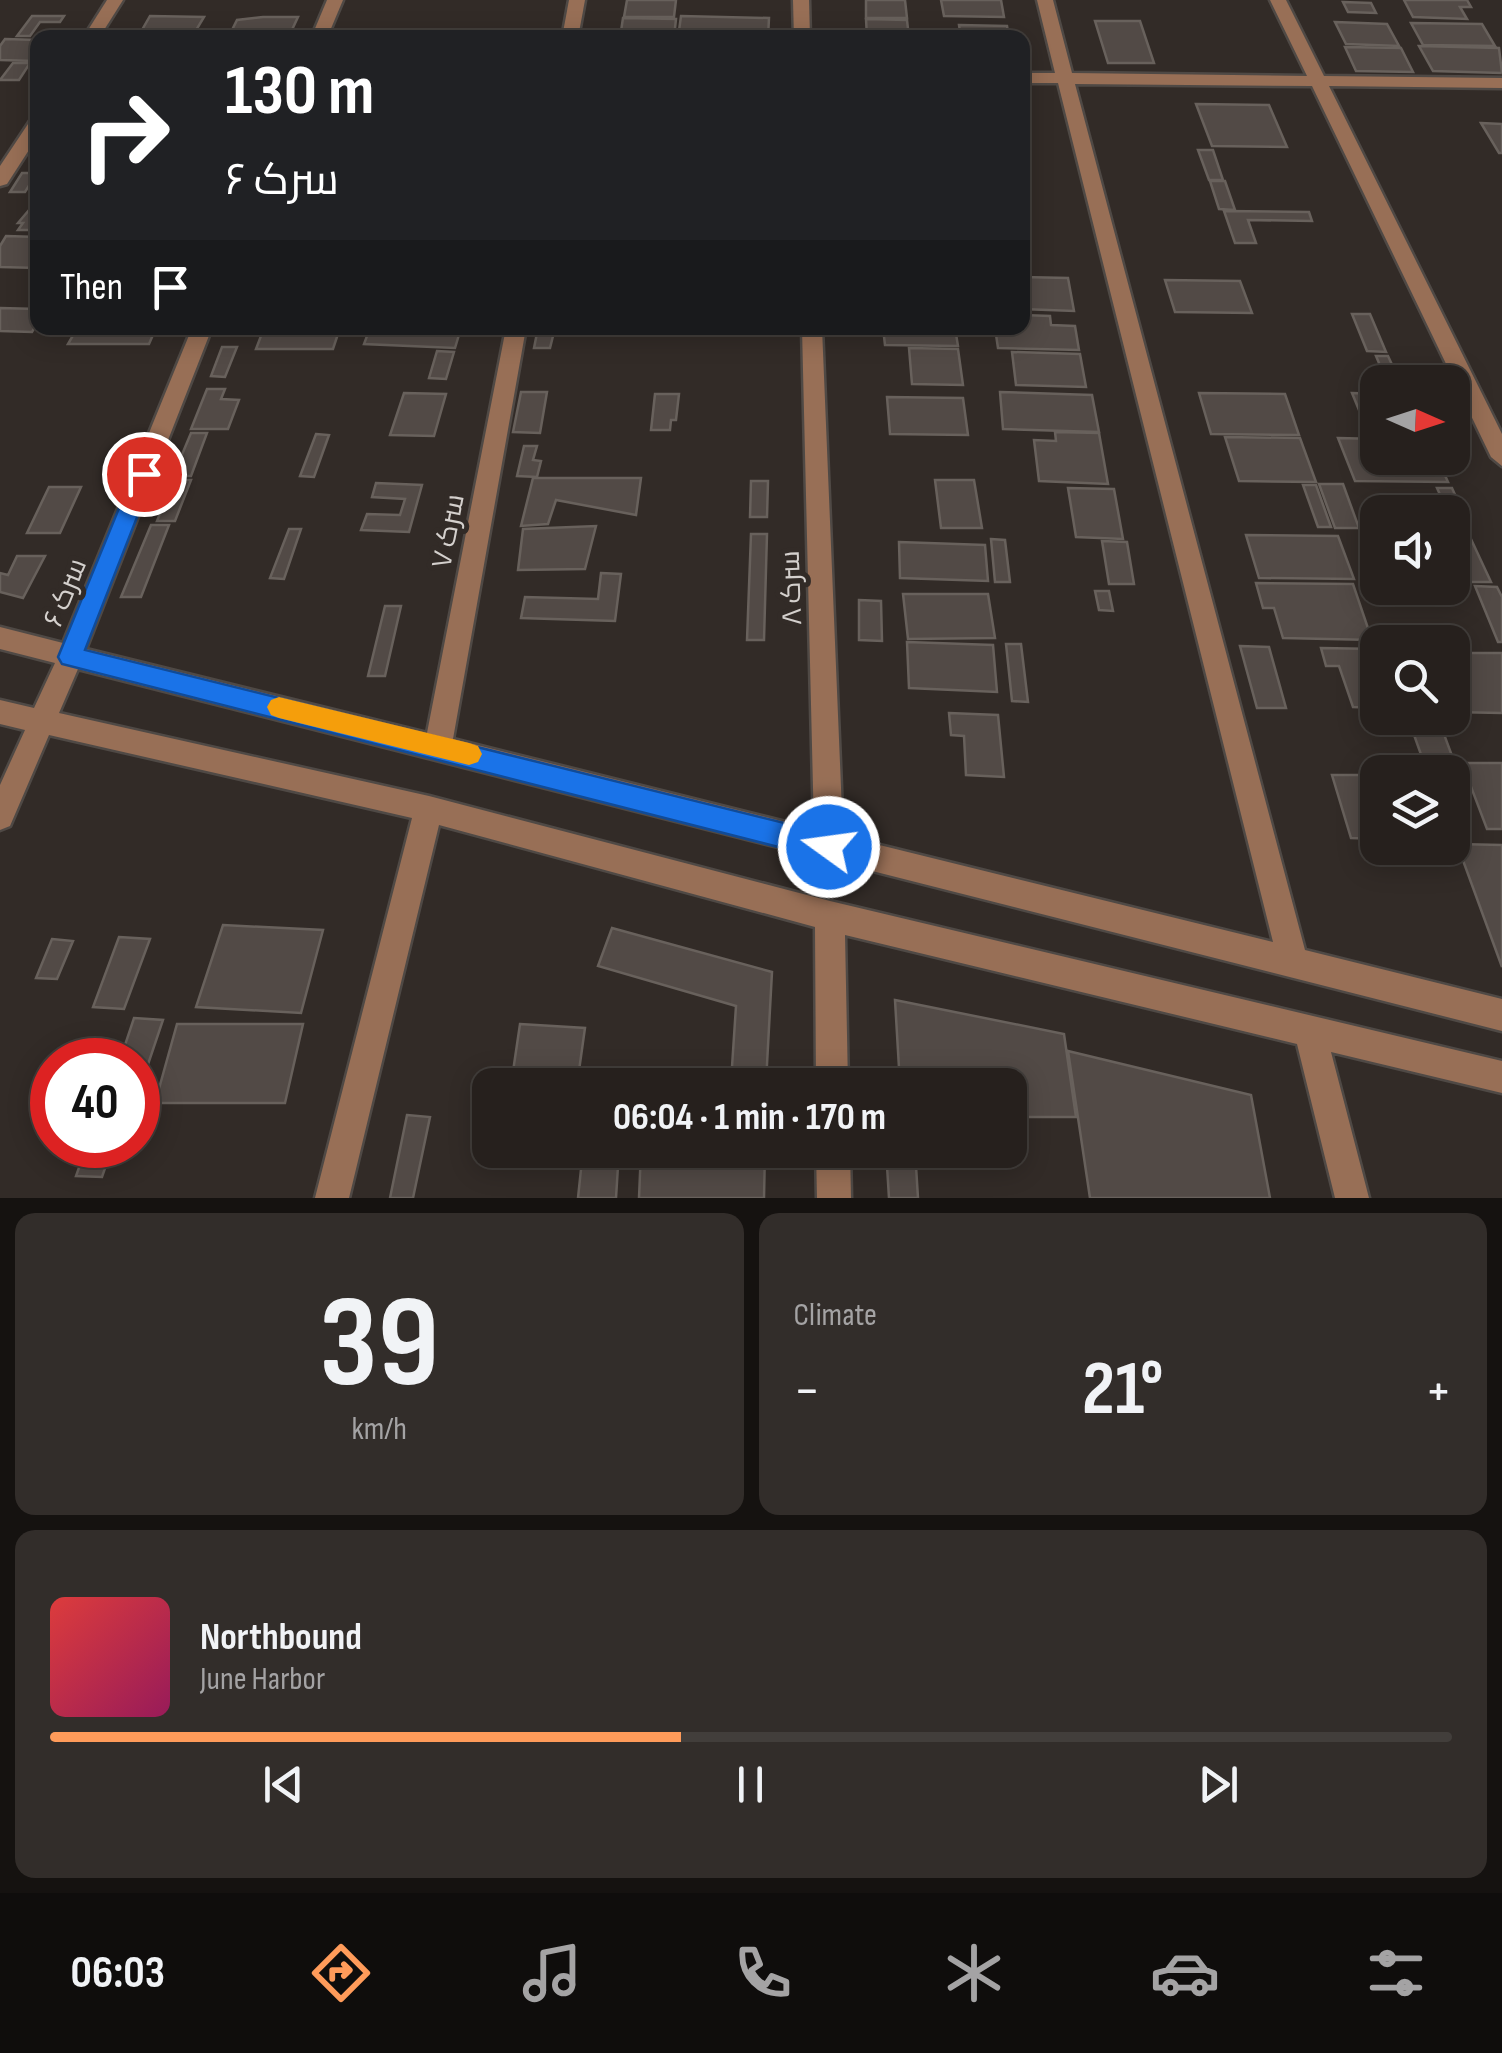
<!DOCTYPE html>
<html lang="en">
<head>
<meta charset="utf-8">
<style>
  :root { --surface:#26201d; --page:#322d2a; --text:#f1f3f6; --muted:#a4a3a4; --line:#423e3b; --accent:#ff9b5a }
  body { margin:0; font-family:"Sofia Sans Condensed",Cairo,sans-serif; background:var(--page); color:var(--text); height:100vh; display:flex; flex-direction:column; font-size:38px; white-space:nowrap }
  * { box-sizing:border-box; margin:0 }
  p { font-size:32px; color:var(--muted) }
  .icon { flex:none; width:55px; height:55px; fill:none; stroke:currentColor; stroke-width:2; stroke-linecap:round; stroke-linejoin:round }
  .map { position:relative; height:1198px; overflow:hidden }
  .drawer { display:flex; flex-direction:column; gap:15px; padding:15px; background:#151210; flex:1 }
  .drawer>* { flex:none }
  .guide { position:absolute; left:30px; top:30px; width:1000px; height:305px; border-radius:20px; box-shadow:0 5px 25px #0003,0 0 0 2px var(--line); background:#202124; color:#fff; overflow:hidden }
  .needle { width:65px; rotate:93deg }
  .tools { position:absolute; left:1360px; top:365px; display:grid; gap:20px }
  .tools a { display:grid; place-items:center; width:110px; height:110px; border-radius:20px; background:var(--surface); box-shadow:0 5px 25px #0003,0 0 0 2px var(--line); font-size:50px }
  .speed { position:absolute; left:30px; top:1038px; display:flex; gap:20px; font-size:50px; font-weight:700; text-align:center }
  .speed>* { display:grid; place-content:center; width:130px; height:130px; border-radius:50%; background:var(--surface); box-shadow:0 5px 25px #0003,0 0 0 2px var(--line); line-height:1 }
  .speed .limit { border:15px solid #d22; background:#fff; color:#111 }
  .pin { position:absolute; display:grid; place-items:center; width:85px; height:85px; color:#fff; margin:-42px; border:5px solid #fff; border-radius:50%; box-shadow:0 2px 10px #0007 }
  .me { position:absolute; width:110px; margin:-55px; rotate:284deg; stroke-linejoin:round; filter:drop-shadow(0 0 8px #0008) }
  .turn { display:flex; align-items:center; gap:35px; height:210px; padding:0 30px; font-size:45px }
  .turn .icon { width:130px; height:130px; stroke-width:2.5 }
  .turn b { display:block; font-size:70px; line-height:85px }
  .then { display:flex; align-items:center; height:95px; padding:0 30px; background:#0003; gap:20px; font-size:38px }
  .big { font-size:75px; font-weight:700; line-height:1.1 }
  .drawer .tile { flex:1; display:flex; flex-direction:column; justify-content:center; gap:15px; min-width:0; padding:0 35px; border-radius:20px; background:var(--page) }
  .drawer .dial { align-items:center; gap:0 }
  .dial b { font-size:130px; line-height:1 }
  .song { display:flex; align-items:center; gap:30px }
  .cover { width:120px; height:120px; border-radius:15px; background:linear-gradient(135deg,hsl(0 70% 55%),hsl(330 70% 35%)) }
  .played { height:10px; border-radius:5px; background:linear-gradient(90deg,var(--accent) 45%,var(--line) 45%) }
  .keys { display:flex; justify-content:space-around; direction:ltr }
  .heat { display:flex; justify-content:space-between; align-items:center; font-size:55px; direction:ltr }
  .drawer .tiles { flex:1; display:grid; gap:15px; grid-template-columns:1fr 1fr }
  .tile:last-child { grid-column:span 2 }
  .trip { position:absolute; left:472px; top:1068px; width:555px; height:100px; border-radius:20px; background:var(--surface); box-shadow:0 5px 25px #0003,0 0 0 2px var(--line); font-weight:700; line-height:100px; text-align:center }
  .menu { display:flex; height:160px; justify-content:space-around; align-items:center; background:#0f0d0c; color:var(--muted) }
  .menu .icon { width:70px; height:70px }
  .menu .on { color:var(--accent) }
  .menu b { font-size:45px; color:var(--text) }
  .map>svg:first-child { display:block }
</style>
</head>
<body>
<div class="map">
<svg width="1502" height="1198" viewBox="0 0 1502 1198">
  <rect width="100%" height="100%" fill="#322b27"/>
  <g fill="#524a46" stroke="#68615c" stroke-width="2.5">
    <polygon points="627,0 676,0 674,17 624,17"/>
    <polygon points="866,0 905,0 907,18 866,18"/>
    <polygon points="941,0 1001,0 1004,17 944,16"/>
    <polygon points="1404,0 1467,0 1471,7 1460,7 1467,19 1413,17"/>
    <polygon points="1343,2 1371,3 1376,13 1348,12"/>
    <polygon points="32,16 64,16 60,22 40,22 30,36 17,36"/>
    <polygon points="150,16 204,17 192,37 138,37"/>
    <polygon points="681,16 769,18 768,38 678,38"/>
    <polygon points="263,17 298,17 290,34 228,38 237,20"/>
    <polygon points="623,18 676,19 674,38 620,38"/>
    <polygon points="866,19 907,20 909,38 867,38"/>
    <polygon points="1095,21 1140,21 1154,63 1108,63"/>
    <polygon points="1335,22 1387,24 1399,46 1346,44"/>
    <polygon points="1411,23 1482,24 1495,46 1423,45"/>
    <polygon points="959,25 1007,26 1009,38 961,38"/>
    <polygon points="5,39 38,40 38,56 34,61 0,60 0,46"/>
    <polygon points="1419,46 1499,48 1502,73 1433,71"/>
    <polygon points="1345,47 1401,48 1413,72 1356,71"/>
    <polygon points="13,63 30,63 19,80 0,80"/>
    <polygon points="1196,104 1269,105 1287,147 1212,146"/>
    <polygon points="1481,123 1502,124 1502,153 1499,153"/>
    <polygon points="1198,150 1213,150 1223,180 1209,180"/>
    <polygon points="22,173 37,173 25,192 10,192"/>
    <polygon points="1210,181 1225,181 1235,210 1219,209"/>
    <polygon points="35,203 38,230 18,230 23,223 18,223"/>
    <polygon points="1224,211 1309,212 1312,221 1248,220 1256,243 1235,243"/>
    <polygon points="6,236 38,237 38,268 0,267 0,246"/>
    <polygon points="1022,277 1068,278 1074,311 1022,309"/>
    <polygon points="1165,280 1240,281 1252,313 1175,312"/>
    <polygon points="0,308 38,309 38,322 32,332 0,331"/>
    <polygon points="1352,314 1370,314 1386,352 1367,351"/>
    <polygon points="1022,315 1050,316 1051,325 1075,326 1079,350 998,348 995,328 1022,328"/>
    <polygon points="66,328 156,328 149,344 68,344 75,332 64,331"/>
    <polygon points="264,328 340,328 333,349 256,349"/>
    <polygon points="370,328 461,328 455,348 364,344"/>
    <polygon points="538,328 555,328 550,348 534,348"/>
    <polygon points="883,328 955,328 958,346 885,345"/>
    <polygon points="222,347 237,347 225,377 211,376"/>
    <polygon points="909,348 958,349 963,385 912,384"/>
    <polygon points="437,351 454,352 446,379 429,378"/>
    <polygon points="1012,352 1080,354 1086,387 1016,385"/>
    <polygon points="1376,356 1388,356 1400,382 1387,382"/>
    <polygon points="207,389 225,389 221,399 239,400 228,429 191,429"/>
    <polygon points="521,392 547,392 540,433 513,432"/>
    <polygon points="1000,392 1092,395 1099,432 1003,429"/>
    <polygon points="404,393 446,394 434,436 390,435"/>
    <polygon points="1199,393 1285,394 1299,435 1211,434"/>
    <polygon points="1352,393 1378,394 1378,427 1366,427"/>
    <polygon points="655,394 679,394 676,420 671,420 670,430 651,430"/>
    <polygon points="887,397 963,398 968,435 890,434"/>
    <polygon points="1055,432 1099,433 1108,484 1039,481 1034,440 1056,441"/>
    <polygon points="191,433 207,433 191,476 173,476"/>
    <polygon points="316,434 329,435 314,477 300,476"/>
    <polygon points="1225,437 1300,438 1316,482 1239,481"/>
    <polygon points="1338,438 1378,439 1378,458 1437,458 1448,482 1355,481"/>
    <polygon points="524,446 537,446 533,460 541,461 537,477 517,476"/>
    <polygon points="533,478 641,478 636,515 556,500 548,524 521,526"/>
    <polygon points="173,480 191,480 175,521 157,521"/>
    <polygon points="935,480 974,480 982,528 941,528"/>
    <polygon points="751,481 768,481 767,517 750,517"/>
    <polygon points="376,483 422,485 409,532 361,530 367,514 400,515 405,499 372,497"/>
    <polygon points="1319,484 1343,484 1359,528 1335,528"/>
    <polygon points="1303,485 1316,485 1331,527 1318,527"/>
    <polygon points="49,487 81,487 60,533 27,533"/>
    <polygon points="1068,488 1114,489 1123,539 1076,537"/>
    <polygon points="1437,488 1452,488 1468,524 1453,524 1452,512 1448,512"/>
    <polygon points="151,525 169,525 141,597 121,597"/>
    <polygon points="596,526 585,569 518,570 523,529"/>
    <polygon points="289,529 301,529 284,579 270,578"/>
    <polygon points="751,534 767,534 764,640 747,640"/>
    <polygon points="1246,535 1338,536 1354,579 1259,578"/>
    <polygon points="1452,536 1470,537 1491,582 1452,582"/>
    <polygon points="991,539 1005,540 1010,582 995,582"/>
    <polygon points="1102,541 1127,542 1134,584 1109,584"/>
    <polygon points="899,542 985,545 988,581 900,578"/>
    <polygon points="17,556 45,556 23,598 0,592 0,573 8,575"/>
    <polygon points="601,573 621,574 615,621 521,618 525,597 598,599"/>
    <polygon points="1256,583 1353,584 1372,640 1283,638 1274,608 1263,608"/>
    <polygon points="1475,586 1497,587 1502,597 1502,642 1498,642"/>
    <polygon points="1095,591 1109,591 1113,611 1099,610"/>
    <polygon points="903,594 988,594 995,638 908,639"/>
    <polygon points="859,600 881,601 882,641 859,640"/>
    <polygon points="385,606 401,606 385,676 368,676"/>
    <polygon points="907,642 993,645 997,692 909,688"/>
    <polygon points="1006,644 1021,644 1028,702 1012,701"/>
    <polygon points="1240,646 1269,647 1286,708 1257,708"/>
    <polygon points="1321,648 1378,649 1378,708 1353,707 1339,666 1326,666"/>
    <polygon points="1452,653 1502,653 1502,713 1452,712"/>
    <polygon points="949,713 998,715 1004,777 966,775 964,736 951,735"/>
    <polygon points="1408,718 1438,718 1455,764 1424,763"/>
    <polygon points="1462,763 1502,763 1502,829 1487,829"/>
    <polygon points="1332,775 1378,775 1378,839 1351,838"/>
    <polygon points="1457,844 1502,845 1502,967"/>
    <polygon points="223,925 323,930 301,1013 196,1007"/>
    <polygon points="612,928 772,972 766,1083 731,1082 736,1006 598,966"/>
    <polygon points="119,937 150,939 124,1009 93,1007"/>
    <polygon points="52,939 73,941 57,979 36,978"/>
    <polygon points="895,1000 1064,1034 1076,1117 1010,1117 1010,1085 900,1085"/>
    <polygon points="134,1018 163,1020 138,1094 138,1060 120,1060"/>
    <polygon points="177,1024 303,1024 285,1103 155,1103"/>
    <polygon points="520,1024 585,1028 577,1085 511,1085"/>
    <polygon points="1068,1051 1251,1095 1270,1198 1090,1198"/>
    <polygon points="407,1115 430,1117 413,1198 390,1198"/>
    <polygon points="87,1145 113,1145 102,1177 76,1176"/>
    <polygon points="583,1150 619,1150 616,1198 578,1198"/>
    <polygon points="641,1150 765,1150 764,1198 639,1198"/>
    <polygon points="886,1150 915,1150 918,1198 889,1198"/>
  </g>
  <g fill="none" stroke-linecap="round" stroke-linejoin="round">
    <defs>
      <g id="minor">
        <polygon points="107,0 123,0 99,38 83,38"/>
        <polygon points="327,0 343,0 327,38 311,38"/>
        <polygon points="569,0 585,0 578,38 562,38"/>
        <polygon points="793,0 809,0 810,38 794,38"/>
        <polygon points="1037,0 1053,0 1072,73 1307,76 1270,0 1286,0 1324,76 1502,78 1502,88 1329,86 1502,434 1502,466 1491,457 1312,86 1075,84 1305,950 1502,999 1502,1031 78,669 59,713 429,796 830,901 1502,1061 1502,1093 1331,1052 1369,1198 1335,1198 1297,1044 845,935 848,1085 816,1085 815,927 439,825 349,1198 315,1198 412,818 49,735 10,826 0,830 0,785 25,730 0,724 0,700 34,708 55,663 0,649 0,627 63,643 192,328 212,328 86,649 427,733 506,328 526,328 453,739 814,829 802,328 822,328 843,836 1273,942 1058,83 1022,83 1022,73 1055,73"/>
        <polygon points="38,117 38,136 7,184 0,186 0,166 32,118"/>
        <polygon points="816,1150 850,1150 851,1198 817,1198"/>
      </g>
    </defs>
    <use href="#minor" stroke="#4f4945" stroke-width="5"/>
    <use href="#minor" fill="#986f56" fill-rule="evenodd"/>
  </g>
  <polygon fill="#1a73e8" stroke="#114b97" stroke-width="2.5" points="144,466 154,474 85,650 829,834 838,838 842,847 838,856 829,860 62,664 58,657 133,474"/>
  <polygon fill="#f59e0b" points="279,697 469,743 478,746 482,754 478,762 469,765 279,718 271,715 267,707 271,700"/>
  <g text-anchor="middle" stroke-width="10" stroke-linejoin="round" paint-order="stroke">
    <g font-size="28" fill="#d4d0cd" stroke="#322b27">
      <text transform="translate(447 531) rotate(-79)" y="10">سرک ۷</text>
      <text transform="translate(790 588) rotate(-92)" y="10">سرک ۸</text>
      <text transform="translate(64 592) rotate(-68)" y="10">سرک ۶</text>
    </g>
  </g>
</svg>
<div class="tools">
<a><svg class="needle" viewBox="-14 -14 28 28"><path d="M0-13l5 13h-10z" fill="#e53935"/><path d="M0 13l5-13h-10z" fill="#a4a3a4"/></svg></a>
<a><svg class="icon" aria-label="sound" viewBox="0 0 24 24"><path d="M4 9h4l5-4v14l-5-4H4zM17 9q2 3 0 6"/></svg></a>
<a><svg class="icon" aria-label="search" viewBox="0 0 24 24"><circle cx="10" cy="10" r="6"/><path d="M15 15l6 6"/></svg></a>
<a><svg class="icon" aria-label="layers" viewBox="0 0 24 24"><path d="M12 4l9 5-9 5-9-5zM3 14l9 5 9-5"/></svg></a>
</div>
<div class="speed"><div class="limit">40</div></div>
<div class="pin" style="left:144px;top:474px;background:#d93025"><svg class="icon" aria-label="arrive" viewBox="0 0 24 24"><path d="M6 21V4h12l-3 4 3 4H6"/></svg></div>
<svg class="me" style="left:829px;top:847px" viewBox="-20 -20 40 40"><circle r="17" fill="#1a73e8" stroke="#fff" stroke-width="3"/><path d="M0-11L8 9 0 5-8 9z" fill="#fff"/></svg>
<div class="trip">06:04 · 1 min · 170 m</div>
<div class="guide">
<div class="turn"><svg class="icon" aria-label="right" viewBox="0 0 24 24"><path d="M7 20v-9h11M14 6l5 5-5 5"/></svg><div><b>130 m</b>سرک ۶</div></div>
<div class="then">Then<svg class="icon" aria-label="arrive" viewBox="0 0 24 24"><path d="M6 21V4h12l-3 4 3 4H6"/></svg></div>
</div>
</div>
<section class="drawer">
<div class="tiles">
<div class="tile dial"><b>39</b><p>km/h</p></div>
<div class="tile"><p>Climate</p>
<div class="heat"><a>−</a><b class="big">21°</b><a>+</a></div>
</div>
<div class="tile">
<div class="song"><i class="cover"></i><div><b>Northbound</b><p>June Harbor</p></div></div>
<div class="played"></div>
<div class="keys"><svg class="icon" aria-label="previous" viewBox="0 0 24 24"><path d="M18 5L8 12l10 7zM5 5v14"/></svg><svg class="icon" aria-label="pause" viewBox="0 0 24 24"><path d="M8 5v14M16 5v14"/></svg><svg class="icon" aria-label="next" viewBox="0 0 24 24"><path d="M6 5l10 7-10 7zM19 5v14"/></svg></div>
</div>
</div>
</section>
<nav class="menu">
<b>06:03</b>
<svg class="icon on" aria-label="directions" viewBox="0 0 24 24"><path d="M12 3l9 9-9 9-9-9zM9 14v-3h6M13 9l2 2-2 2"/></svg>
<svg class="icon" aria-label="music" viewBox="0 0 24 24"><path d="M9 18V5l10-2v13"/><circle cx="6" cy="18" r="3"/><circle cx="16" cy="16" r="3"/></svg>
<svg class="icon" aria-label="phone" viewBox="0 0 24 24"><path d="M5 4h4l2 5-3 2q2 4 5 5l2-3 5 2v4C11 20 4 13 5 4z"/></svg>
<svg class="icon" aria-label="climate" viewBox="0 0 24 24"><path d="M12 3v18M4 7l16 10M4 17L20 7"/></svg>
<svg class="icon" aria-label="car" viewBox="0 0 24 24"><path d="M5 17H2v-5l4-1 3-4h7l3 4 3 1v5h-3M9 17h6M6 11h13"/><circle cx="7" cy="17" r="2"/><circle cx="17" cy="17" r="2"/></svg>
<svg class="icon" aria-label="filters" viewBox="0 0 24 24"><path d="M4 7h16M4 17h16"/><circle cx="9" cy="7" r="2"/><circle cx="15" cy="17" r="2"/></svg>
</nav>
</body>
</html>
